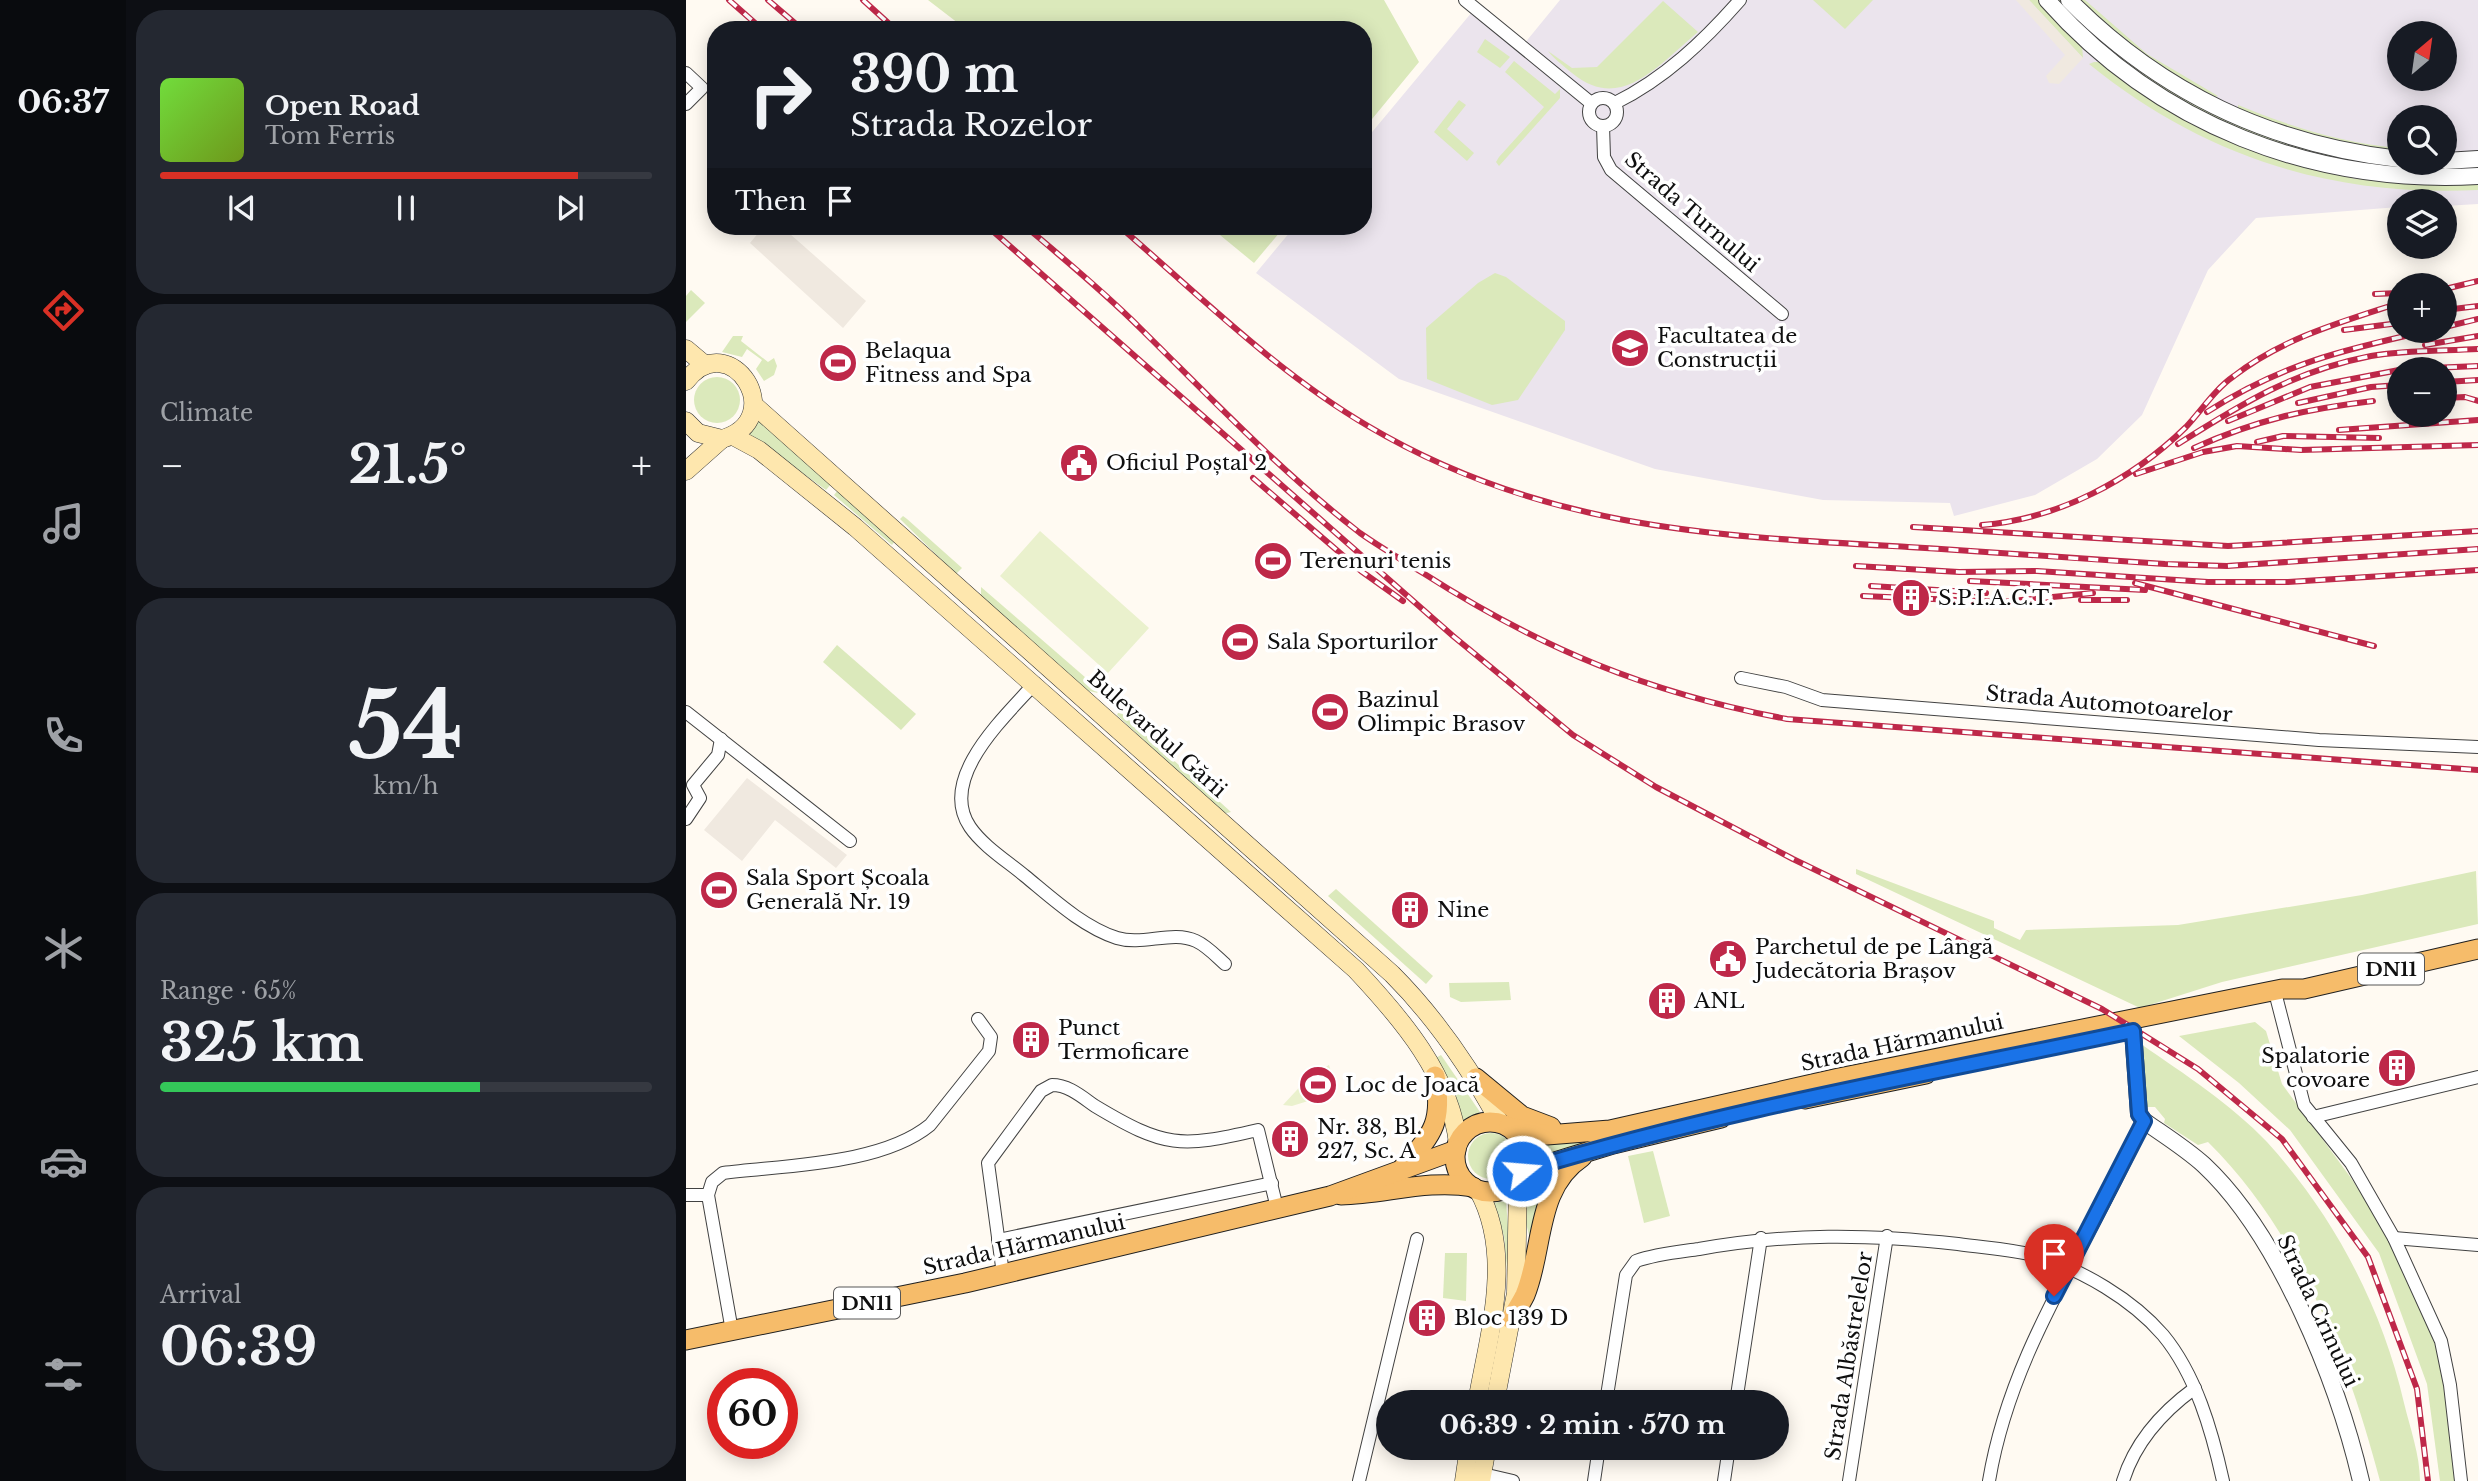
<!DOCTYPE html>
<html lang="en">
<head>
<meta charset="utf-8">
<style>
  :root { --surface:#171b24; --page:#242831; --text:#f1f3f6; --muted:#9ea1a6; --line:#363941; --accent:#d93025 }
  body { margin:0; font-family:"Libre Baskerville",serif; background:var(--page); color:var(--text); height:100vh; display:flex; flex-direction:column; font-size:26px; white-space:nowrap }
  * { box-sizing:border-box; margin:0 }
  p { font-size:23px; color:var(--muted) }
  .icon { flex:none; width:38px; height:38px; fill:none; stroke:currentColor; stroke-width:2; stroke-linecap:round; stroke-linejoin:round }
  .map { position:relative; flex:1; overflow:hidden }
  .drawer { display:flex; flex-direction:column; gap:10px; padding:10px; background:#0d0f14; width:560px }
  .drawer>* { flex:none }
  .guide { position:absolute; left:21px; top:21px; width:665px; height:214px; border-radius:28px; box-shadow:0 4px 18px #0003; background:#171b24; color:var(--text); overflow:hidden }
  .needle { width:46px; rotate:29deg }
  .tools { position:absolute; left:1701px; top:21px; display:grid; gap:14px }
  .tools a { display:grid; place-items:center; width:70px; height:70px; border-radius:50%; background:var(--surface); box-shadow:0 4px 18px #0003; font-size:35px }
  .speed { position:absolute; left:21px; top:1368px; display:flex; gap:14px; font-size:35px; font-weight:700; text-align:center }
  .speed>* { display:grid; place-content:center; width:91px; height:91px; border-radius:50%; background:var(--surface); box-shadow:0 4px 18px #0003; line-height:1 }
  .speed .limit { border:10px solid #d22; background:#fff; color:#111 }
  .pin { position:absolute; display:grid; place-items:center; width:60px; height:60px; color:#fff; margin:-72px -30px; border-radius:50% 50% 50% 0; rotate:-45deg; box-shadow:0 0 7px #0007 }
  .pin .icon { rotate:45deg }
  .me { position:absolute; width:77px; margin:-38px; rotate:73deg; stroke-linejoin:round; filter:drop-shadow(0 0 5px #0008) }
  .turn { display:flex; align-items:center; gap:24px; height:147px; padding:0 28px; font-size:32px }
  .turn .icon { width:91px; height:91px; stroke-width:2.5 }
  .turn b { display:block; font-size:49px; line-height:60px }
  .then { display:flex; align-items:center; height:66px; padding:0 28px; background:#0003; gap:14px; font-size:26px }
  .big { font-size:52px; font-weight:800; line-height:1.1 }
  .drawer .tile { flex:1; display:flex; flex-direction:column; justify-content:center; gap:10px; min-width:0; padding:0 24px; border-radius:28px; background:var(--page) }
  .drawer .dial { align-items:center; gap:0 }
  .dial b { font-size:91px; line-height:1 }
  .song { display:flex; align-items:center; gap:21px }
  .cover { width:84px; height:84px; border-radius:10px; background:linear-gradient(135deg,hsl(100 70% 55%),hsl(80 70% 35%)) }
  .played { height:7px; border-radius:4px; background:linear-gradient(90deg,var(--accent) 85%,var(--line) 85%) }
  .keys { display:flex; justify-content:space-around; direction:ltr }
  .heat { display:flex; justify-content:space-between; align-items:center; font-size:38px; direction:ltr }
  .charge { height:10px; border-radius:5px; background:linear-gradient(90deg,#34c759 65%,var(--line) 0) }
  .trip { position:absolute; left:690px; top:1390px; width:413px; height:70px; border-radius:35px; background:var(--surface); box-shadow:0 4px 18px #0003; font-weight:800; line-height:70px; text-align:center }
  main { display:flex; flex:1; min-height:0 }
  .tabs { display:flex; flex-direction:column; width:126px; justify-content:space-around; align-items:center; background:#090b0e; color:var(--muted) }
  .tabs .icon { width:49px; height:49px }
  .tabs .selected { color:var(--accent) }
  .tabs b { font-size:32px; color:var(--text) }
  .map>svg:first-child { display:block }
</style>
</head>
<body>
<main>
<nav class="tabs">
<b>06:37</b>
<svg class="icon selected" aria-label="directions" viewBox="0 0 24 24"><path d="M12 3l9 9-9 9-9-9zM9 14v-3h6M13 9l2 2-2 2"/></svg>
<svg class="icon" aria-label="music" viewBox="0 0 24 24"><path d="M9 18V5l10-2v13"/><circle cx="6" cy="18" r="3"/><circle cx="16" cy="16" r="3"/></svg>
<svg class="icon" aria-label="phone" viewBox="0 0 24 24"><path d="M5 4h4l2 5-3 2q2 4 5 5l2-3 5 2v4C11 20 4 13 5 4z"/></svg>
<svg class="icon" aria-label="climate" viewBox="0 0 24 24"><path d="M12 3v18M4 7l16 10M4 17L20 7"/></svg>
<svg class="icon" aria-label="car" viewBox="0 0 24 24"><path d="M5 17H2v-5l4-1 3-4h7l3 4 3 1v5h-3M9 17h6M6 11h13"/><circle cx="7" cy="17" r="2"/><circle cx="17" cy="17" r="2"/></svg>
<svg class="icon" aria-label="filters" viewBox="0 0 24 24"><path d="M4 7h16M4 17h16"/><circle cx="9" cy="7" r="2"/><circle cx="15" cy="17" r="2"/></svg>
</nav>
<section class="drawer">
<div class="tile">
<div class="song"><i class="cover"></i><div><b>Open Road</b><p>Tom Ferris</p></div></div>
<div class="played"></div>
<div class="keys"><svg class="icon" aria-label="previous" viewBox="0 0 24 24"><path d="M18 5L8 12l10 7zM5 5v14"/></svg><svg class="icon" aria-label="pause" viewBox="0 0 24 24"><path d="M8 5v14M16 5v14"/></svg><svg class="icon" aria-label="next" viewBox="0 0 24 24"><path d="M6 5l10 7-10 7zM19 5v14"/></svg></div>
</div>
<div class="tile"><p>Climate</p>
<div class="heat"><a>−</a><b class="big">21.5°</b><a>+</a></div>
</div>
<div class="tile dial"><b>54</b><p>km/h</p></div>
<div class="tile"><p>Range · 65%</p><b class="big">325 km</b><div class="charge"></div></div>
<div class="tile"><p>Arrival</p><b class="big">06:39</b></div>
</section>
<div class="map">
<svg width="1792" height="1481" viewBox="0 0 1792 1481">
  <rect width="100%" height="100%" fill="#fffaf2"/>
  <path fill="#ebe4ed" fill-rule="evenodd" d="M874 0H1792V204L1759 206V201H1713V207L1570 218 1522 270 1456 415 1411 459 1349 495 1268 516 1264 503 1137 500 969 469 713 379 570 273 609 226H677V143L791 6 838 44ZM1713 33H1759V79H1713ZM1713 117H1759V163H1713Z"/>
  <g fill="#dbe9bb">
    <polygon points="242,0 698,0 733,62 677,130 677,30 281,30"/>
    <polygon points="1127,0 1187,0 1159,29"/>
    <polygon points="1343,0 1354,0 1396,45 1397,58"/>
    <path d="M1368 0H1375C1491 120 1626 171 1792 167V172H1727L1613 154 1520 117 1445 71Z"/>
    <polygon points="1391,0 1399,0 1461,54 1532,96 1526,98 1452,53"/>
    <path d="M977 1 1012 32C973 64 935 114 886 73 878 66 869 60 862 51L886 68 911 67Z"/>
    <polygon points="799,39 824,57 814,68 791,52"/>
    <polygon points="828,61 869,94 874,89 874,98 813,166 810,162 813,157 858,107 819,72"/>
    <path d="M1408 62H1415L1447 87 1610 164 1670 179 1792 183V190C1645 197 1518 157 1403 64Z"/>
    <polygon points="773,100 780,105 761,129 788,153 781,161 748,132"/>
    <path d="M1552 105C1605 127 1657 143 1713 148V153L1624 138 1552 109Z"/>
    <polygon points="27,107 30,109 30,151 22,148 23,111"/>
    <polygon points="523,226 599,226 568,263"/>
    <polygon points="809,273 820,277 879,321 879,330 832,400 806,405 741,379 740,328 792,283"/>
    <polygon points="5,290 19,303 0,322 0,296"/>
    <polygon points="47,336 57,336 55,341 82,362 88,358 91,366 88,375 78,381 70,369 76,360 61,349 56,357 36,352"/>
    <circle cx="31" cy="400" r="23"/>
    <polygon points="74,415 145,484 140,490 62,434"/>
    <polygon points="152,490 209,541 206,545 148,495"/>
    <polygon points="217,516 221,519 276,568 270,574 214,519"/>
    <polygon points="295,587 415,691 417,694 398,690 295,596"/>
    <polygon points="151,645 230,714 215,730 137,662"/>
    <polygon points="433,711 545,812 537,814 431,715"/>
    <polygon points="1170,869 1308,921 1308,928 1334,940 1340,930 1492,925 1676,895 1790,871 1792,924 1536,982 1454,1008 1170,874"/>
    <polygon points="650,889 747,976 740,984 642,896"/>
    <polygon points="823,982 825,1000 775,1002 764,997 763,983"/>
    <polygon points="1569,1022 1580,1031 1596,1084 1665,1178 1716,1257 1753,1341 1773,1481 1754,1481 1741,1384 1693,1253 1604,1130 1553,1083 1493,1036"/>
    <path d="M1455 1044C1498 1074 1545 1104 1581 1142 1648 1216 1696 1307 1718 1403 1724 1428 1734 1455 1734 1481H1694C1662 1359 1613 1232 1522 1142L1512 1145 1478 1123 1479 1119 1469 1107H1460Z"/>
    <polygon points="755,1055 794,1112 777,1121 748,1059"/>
    <circle cx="805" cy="1156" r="23"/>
    <polygon points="916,1139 852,1159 849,1143"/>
    <polygon points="967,1151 984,1216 958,1223 942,1156"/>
    <polygon points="869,1169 845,1243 839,1219 842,1187 853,1176"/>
    <polygon points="820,1201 825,1269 821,1269 818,1236 806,1203"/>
    <polygon points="759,1253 781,1253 780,1301 757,1298"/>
  </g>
  <g fill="#eaf1cd">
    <polygon points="354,531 463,628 422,673 314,576"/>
    <polygon points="643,1065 651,1092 606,1106 597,1105 622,1078"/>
  </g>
  <g fill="#f0e9e0">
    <polygon points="1330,0 1343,0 1397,58 1373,84 1363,83 1360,76 1379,55"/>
    <polygon points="78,226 95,226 180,301 157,328 64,243"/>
    <polygon points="61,778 161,855 150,868 89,820 56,861 18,830"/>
  </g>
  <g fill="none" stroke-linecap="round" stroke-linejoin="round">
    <defs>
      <g id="minor">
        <polyline points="779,0 905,103"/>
        <polyline points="0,73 16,88 0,104"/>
        <circle cx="917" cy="112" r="14"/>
        <path d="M929 103C978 79 1018 41 1054 0"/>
        <polyline points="917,126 918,157 925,170 1096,314"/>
        <polyline points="1055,678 1100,687 1136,700 1633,740 1792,747"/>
        <path d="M349 683C319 717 251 778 284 827 297 846 321 861 339 876 367 899 397 927 431 938 457 946 486 930 510 941 521 946 530 956 539 964"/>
        <polyline points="0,712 164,841"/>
        <polyline points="0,819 14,798 7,785 32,755 35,739"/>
        <polyline points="1591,1000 1618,1105 1665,1163 1708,1238 1755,1341 1764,1385 1775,1481"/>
        <polyline points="1627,1117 1792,1077"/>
        <polyline points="0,1195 22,1195"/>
        <polyline points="1708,1238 1792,1245"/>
        <polyline points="312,1240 586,1183"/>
        <path d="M317 1274 302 1163 355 1091 366 1085C383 1085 396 1097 409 1106 479 1148 494 1148 572 1130L591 1208"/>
        <path d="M46 1331 22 1195 26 1182 37 1173C99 1165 195 1165 244 1125L303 1051 305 1037 292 1019"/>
        <path d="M920 1402 940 1275 950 1261C970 1254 992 1252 1013 1249 1103 1233 1181 1234 1272 1244 1299 1248 1326 1249 1351 1256 1396 1270 1446 1299 1477 1335 1510 1375 1526 1431 1537 1481"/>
        <polyline points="1050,1402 1075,1238"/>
        <polyline points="797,1474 827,1481"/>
        <polyline points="673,1481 731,1239"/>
        <polyline points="908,1481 913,1447"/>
        <polyline points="1038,1481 1043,1447"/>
        <polyline points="1163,1481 1201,1236"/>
        <path d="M1303 1481C1325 1348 1405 1242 1458 1121"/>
        <path d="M1437 1481C1449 1442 1476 1412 1509 1388"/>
      </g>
      <g id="tertiary">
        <path d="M1361 0C1472 125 1627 185 1792 176"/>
        <path d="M1383 0C1475 93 1584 144 1713 159"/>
        <polyline points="1759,161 1792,159"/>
        <path d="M1447 1031 1453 1114 1458 1121C1478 1135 1499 1148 1518 1165 1593 1235 1652 1382 1675 1481"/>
      </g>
      <g id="secondary">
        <polyline points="0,349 19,365"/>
        <path d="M0 381C44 324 105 419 36 439L12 433 0 421"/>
        <path d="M68 405 706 974C751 1019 784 1068 814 1123"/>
        <path d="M47 436 73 450 169 527 670 970C715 1018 765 1076 772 1144"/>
        <polyline points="0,471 36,439"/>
        <path d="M791 1402C803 1333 828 1255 792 1190"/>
        <polyline points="809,1402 830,1293 832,1178"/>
        <polyline points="778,1481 783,1447"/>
        <polyline points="795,1481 801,1447"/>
      </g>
      <g id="primary">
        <polyline points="790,1078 836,1116 865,1127"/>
        <polyline points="1119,1099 1240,1074"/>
        <circle cx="804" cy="1157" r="35"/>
        <polyline points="823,1127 861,1135 924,1130 1153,1078 1596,989 1618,989 1792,949"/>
        <path d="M714 1171C745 1135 758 1125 749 1076"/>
        <polyline points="836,1172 927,1144 1035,1118"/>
        <path d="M655 1195C699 1194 742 1179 787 1187"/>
        <path d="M825 1319C830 1311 835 1303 839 1295 858 1249 849 1188 896 1157"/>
        <polyline points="0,1340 279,1283 644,1196 770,1150"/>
      </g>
    </defs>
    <use href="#minor" stroke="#424242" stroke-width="14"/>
    <use href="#tertiary" stroke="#424242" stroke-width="18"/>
    <use href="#secondary" stroke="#313131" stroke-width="19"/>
    <use href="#primary" stroke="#202020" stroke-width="21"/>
    <use href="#minor" stroke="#fff" stroke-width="12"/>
    <use href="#tertiary" stroke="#fff" stroke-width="16"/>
    <use href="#secondary" stroke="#fee7ae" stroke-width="18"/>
    <use href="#primary" stroke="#f6bc6a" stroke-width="19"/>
    <defs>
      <g id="rail">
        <polyline points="43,0 77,30"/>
        <polyline points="82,0 117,30"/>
        <polyline points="177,0 210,30"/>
        <polyline points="301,226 767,636 887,735 970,787 1107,859 1416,1009 1512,1069 1596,1139 1682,1257 1731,1389 1742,1481"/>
        <path d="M339 226C378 259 418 292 454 328 525 398 595 472 674 533 694 547 716 560 737 573 856 649 962 693 1101 719L1792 770"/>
        <path d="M433 226C513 295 590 372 682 426 856 529 1027 536 1222 547 1308 552 1394 559 1479 564L1541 566 1792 549"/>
        <polyline points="1759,289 1792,281"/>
        <polyline points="1689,294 1713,293"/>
        <polyline points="1759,310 1792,306"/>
        <polyline points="1759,327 1792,319"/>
        <polyline points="1658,330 1713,323"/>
        <polyline points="1739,345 1792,336"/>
        <polyline points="1721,369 1792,366"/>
        <polyline points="1759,382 1792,380"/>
        <polyline points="1759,398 1779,397 1792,401"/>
        <polyline points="1612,403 1685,387 1713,385"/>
        <path d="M1521 412C1596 364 1656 350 1741 331"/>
        <polyline points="1542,421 1624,387 1713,370"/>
        <polyline points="1653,430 1792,420"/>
        <polyline points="1571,442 1597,436 1693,438"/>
        <path d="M1492 444C1557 403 1608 371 1685 356 1719 350 1757 351 1792 349"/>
        <path d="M1508 448C1570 420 1620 409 1687 401"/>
        <polyline points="1450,474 1517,452 1551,446 1615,450 1792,445"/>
        <polyline points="567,478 675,571 717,601"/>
        <path d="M1296 525C1372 519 1446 480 1500 427 1516 410 1529 389 1548 376 1597 338 1655 322 1713 303"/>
        <polyline points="1227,527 1542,546 1792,531"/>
        <polyline points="1170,566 1273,572 1351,571 1522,582 1602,582 1792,570"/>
        <polyline points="1284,581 1459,590"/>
        <polyline points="1449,583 1688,646"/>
        <polyline points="1185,586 1300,593"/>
        <polyline points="1177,596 1316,602 1407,593"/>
        <polyline points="1395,600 1441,600"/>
      </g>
    </defs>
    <use href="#rail" stroke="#be2849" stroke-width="6"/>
    <use href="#rail" stroke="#fff" stroke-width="3.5" stroke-dasharray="10" stroke-linecap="butt"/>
  </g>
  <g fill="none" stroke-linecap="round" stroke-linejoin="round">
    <defs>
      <path id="route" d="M836 1171C1036 1110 1243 1074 1447 1031L1453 1114 1458 1121 1368 1296"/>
    </defs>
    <use href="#route" stroke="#114b97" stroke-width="18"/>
    <use href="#route" stroke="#1a73e8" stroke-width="12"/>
  </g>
  <defs>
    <symbol id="university-disc" viewBox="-11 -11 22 22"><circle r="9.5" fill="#be2849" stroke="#fff"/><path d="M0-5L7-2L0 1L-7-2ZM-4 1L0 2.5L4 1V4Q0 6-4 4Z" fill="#fff"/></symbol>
    <symbol id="stadium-disc" viewBox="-11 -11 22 22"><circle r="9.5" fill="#be2849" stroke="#fff"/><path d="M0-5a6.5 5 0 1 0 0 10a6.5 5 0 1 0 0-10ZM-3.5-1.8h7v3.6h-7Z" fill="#fff"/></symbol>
    <symbol id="civic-disc" viewBox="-11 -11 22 22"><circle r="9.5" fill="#be2849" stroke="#fff"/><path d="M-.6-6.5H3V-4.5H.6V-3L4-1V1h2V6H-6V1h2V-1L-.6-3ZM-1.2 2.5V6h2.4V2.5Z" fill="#fff"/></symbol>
    <symbol id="building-disc" viewBox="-11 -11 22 22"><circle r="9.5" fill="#be2849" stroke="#fff"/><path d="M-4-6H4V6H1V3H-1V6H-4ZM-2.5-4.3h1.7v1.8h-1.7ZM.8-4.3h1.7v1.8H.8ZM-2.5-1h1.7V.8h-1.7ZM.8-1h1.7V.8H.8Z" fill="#fff"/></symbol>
  </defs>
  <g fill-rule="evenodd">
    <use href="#university-disc" x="922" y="326" width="44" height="44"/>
    <use href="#stadium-disc" x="130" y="341" width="44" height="44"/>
    <use href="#civic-disc" x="371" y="441" width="44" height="44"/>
    <use href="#stadium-disc" x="565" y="539" width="44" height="44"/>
    <use href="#building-disc" x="1203" y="576" width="44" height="44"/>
    <use href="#stadium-disc" x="532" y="620" width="44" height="44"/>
    <use href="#stadium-disc" x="622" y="690" width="44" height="44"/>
    <use href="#stadium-disc" x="11" y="868" width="44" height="44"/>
    <use href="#building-disc" x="702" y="888" width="44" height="44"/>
    <use href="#civic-disc" x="1020" y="937" width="44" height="44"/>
    <use href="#building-disc" x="959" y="979" width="44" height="44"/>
    <use href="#building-disc" x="323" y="1018" width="44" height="44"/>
    <use href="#building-disc" x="1689" y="1046" width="44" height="44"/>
    <use href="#stadium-disc" x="610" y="1063" width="44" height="44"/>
    <use href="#building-disc" x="582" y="1117" width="44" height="44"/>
    <use href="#building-disc" x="719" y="1296" width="44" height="44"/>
  </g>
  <g text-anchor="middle" stroke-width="7" stroke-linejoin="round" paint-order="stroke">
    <g fill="#fff" stroke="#575757" stroke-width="2">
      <rect x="1672" y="953.5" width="66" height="31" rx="5"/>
      <rect x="148" y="1287.5" width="66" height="31" rx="5"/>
    </g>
    <g font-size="19" font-weight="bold" fill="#0f0f0f">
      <text x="1705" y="976">DN11</text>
      <text x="181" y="1310">DN11</text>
    </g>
    <g font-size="21" fill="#0f0f0f" stroke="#fff">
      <text transform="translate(1006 212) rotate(41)" y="7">Strada Turnului</text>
      <text transform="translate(1423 704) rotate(5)" y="7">Strada Automotoarelor</text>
      <text transform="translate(471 734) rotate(42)" y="7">Bulevardul Gării</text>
      <text transform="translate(1216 1043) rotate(-12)" y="7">Strada Hărmanului</text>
      <text transform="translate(338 1245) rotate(-13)" y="7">Strada Hărmanului</text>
      <text transform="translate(1632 1311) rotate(65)" y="7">Strada Crinului</text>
      <text transform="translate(1163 1356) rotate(-81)" y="7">Strada Albăstrelelor</text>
    </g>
    <g font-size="21" fill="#0f0f0f" stroke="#fff" text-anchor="start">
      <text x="971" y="343">Facultatea de<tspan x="971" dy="24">Construcții</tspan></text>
      <text x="179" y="358">Belaqua<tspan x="179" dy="24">Fitness and Spa</tspan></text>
      <text x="420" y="470">Oficiul Poștal 2</text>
      <text x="614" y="568">Terenuri tenis</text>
      <text x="1252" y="605">S.P.I.A.C.T.</text>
      <text x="581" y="649">Sala Sporturilor</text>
      <text x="671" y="707">Bazinul<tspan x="671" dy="24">Olimpic Brasov</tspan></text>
      <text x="60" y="885">Sala Sport Școala<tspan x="60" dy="24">Generală Nr. 19</tspan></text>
      <text x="751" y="917">Nine</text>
      <text x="1069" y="954">Parchetul de pe Lângă<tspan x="1069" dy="24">Judecătoria Brașov</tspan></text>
      <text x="1008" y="1008">ANL</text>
      <text x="372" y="1035">Punct<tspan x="372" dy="24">Termoficare</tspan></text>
      <text x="1684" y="1063" text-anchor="end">Spalatorie<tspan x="1684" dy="24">covoare</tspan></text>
      <text x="659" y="1092">Loc de Joacă</text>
      <text x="631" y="1134">Nr. 38, Bl.<tspan x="631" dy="24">227, Sc. A</tspan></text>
      <text x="768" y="1325">Bloc 139 D</text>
    </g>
  </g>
</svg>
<div class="tools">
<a><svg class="needle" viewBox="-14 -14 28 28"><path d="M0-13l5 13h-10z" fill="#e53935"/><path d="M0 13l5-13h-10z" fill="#9ea1a6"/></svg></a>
<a><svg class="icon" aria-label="search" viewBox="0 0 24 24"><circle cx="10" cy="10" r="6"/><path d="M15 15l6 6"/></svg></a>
<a><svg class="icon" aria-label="layers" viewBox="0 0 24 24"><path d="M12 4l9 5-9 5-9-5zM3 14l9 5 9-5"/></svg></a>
<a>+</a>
<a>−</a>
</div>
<div class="speed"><div class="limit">60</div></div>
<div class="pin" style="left:1368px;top:1296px;background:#d93025"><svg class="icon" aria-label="arrive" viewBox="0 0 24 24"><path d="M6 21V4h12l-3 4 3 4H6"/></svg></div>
<svg class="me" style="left:836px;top:1171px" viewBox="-20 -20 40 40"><circle r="17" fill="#1a73e8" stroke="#fff" stroke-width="3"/><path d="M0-11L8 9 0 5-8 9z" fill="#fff"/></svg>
<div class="trip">06:39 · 2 min · 570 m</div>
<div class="guide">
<div class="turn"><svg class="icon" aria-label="right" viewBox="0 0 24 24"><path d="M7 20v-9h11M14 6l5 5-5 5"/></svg><div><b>390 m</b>Strada Rozelor</div></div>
<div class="then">Then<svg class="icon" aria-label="arrive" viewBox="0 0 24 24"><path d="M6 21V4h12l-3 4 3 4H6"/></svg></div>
</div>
</div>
</main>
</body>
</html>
